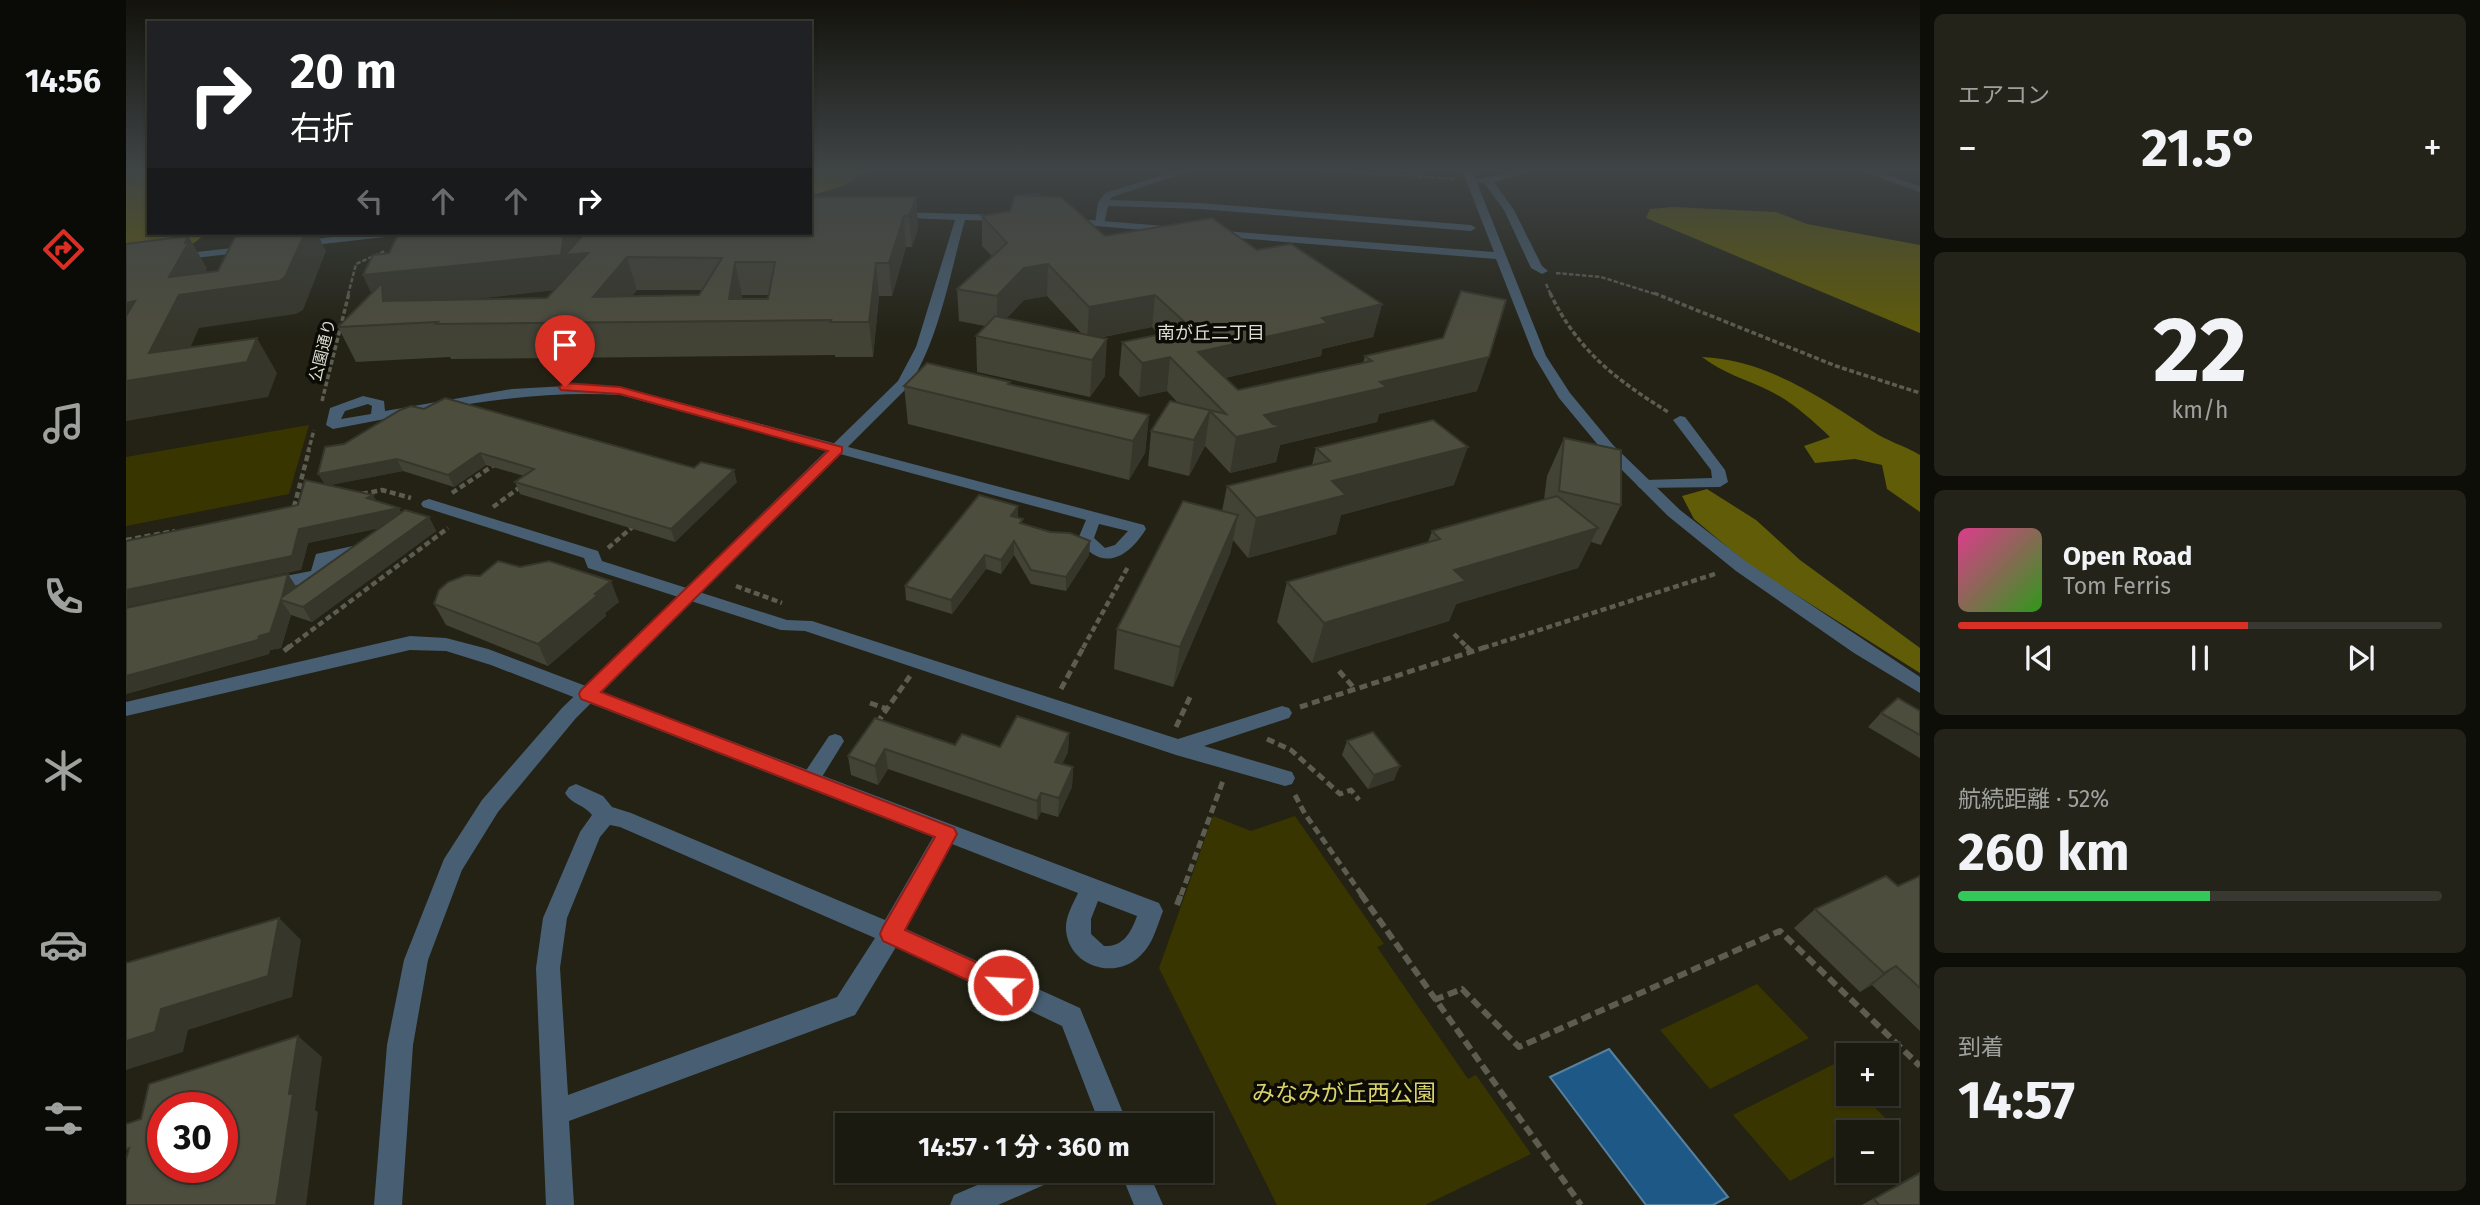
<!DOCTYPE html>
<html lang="ja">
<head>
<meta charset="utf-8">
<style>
  :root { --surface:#1a1a10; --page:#232319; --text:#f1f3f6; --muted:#9fa19f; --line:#383830; --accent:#d93025 }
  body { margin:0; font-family:"Fira Sans","Noto Sans JP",sans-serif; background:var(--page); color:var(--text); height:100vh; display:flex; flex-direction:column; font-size:26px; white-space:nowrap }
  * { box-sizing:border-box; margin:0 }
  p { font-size:23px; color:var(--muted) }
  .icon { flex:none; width:38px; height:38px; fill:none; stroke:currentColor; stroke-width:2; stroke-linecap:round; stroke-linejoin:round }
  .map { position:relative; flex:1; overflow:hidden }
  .sheet { display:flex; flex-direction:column; gap:14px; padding:14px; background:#0e0e09; width:560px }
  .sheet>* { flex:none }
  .hud { position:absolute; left:21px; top:21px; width:665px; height:214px; border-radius:0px; box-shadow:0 2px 5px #0004,0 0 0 2px var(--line); background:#202124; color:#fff; overflow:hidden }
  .fabs { position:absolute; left:1710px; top:1043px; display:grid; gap:14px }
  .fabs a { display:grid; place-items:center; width:63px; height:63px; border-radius:0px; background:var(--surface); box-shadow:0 2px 5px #0004,0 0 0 2px var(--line); font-size:35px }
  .speed { position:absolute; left:21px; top:1092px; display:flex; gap:14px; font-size:35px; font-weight:700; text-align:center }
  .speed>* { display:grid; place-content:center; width:91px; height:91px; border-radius:50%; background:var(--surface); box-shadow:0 2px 5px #0004,0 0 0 2px var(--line); line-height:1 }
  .speed .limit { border:10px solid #d22; background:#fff; color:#111 }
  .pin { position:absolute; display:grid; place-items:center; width:60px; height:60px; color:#fff; margin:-72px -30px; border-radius:50% 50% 50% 0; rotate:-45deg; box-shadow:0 0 7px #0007 }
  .pin .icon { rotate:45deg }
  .me { position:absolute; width:77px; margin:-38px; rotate:295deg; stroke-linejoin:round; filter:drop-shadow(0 0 5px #0008) }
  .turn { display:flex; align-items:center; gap:24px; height:147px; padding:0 28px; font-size:32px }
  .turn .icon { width:91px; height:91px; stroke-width:2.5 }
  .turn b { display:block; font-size:49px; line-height:60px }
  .lanes { display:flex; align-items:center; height:66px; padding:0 28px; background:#0003; justify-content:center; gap:35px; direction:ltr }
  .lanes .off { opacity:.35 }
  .big { font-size:52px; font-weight:700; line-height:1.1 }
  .sheet .widget { flex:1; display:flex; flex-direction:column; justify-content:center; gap:10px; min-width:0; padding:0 24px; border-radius:10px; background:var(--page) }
  .sheet .dial { align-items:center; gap:0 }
  .dial b { font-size:91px; line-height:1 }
  .song { display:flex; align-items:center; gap:21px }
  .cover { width:84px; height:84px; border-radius:10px; background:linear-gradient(135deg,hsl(330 70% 55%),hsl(110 70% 35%)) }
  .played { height:7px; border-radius:4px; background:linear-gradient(90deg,var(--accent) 60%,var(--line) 60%) }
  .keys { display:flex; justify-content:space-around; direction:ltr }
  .heat { display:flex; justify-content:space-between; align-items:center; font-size:38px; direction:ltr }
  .charge { height:10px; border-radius:5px; background:linear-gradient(90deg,#34c759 52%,var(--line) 0) }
  .trip { position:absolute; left:709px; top:1113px; width:378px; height:70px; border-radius:0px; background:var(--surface); box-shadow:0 2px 5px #0004,0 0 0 2px var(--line); font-weight:700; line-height:70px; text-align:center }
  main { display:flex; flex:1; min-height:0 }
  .tab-bar { display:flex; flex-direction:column; width:126px; justify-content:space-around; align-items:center; background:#0a0a06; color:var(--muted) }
  .tab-bar .icon { width:49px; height:49px }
  .tab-bar .active { color:var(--accent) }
  .tab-bar b { font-size:32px; color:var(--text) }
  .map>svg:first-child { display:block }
</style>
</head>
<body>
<main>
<nav class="tab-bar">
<b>14:56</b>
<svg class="icon active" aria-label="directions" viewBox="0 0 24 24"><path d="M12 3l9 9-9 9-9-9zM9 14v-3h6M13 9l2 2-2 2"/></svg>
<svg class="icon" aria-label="music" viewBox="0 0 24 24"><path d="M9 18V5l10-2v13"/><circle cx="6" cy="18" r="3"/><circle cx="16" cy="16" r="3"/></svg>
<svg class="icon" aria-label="phone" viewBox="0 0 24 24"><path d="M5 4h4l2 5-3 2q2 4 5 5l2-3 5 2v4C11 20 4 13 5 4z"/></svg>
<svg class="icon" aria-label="climate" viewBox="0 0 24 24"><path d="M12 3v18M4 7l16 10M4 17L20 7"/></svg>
<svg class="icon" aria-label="car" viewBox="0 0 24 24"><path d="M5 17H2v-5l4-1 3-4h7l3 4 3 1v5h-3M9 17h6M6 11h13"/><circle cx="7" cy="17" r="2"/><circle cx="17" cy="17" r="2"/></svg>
<svg class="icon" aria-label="filters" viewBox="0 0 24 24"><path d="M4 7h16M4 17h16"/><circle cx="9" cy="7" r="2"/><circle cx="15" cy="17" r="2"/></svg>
</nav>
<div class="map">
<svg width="1794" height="1205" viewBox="0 0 1794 1205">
  <rect width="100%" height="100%" fill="#232215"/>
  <g fill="#383501">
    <polygon points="183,425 163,494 0,526 0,457"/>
    <polygon points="1087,816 1125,831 1169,816 1258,944 1251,947 1342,1079 1350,1075 1405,1154 1299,1205 1151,1205 1033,968"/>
    <polygon points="1631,984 1683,1038 1584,1089 1534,1030"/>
    <polygon points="1708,1064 1722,1079 1722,1094 1736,1094 1766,1125 1753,1132 1722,1132 1722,1149 1664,1181 1607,1115"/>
  </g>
  <g fill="#605c07">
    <path d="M0 170H23V233H79C62 255 26 253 0 257Z"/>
    <polygon points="684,170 740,170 739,173 719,185 684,196"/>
    <polygon points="1547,207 1650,212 1681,224 1794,245 1794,333 1520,218 1524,209"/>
    <path d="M1576 357C1638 359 1697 398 1746 431 1761 441 1779 446 1794 455V512L1761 489 1756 465 1729 459 1689 463 1678 446 1704 437C1686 420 1666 402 1644 391 1620 379 1598 374 1576 357Z"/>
    <polygon points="1581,489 1630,520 1674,560 1794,648 1794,673 1624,566 1568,519 1556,496"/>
  </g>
  <polygon fill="#1e5886" stroke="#57809d" stroke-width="2" points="1483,1049 1602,1197 1587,1205 1520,1205 1424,1077"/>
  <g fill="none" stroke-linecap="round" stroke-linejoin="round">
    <g stroke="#5d5c51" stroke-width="2.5" stroke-dasharray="4.5 2" stroke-linecap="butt">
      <polyline points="1194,170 1329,179"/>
      <polyline points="1430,273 1475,277 1532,295"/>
      <polyline points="1420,284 1425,295"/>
      <polyline points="222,295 230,264 259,251"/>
    </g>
    <g stroke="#5d5c51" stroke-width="3.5" stroke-dasharray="5 2.5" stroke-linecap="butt">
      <path d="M1424 293C1452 351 1489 379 1542 412"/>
      <polyline points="1528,293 1710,366 1794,393"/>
      <polyline points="196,401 223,293"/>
      <polyline points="182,452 188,430"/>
    </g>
    <g stroke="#5d5c51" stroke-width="4.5" stroke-dasharray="6 3.5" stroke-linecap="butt">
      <polyline points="326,493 368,465"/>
      <polyline points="236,494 256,490 285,498"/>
      <polyline points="168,507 183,450"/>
      <polyline points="367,507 397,485"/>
      <polyline points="0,540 49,531"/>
      <polyline points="482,548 510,524"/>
      <polyline points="610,586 656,603"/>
      <polyline points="1328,634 1342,648"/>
      <polyline points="162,648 322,528"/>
      <polyline points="957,648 1003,565"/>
      <polyline points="1357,648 1592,573"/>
    </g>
    <g stroke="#5d5c51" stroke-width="5" stroke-dasharray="8 4.5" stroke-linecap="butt">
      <polyline points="1340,646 1346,652"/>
      <polyline points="158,651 164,646"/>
      <polyline points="1213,671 1229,689"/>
      <polyline points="935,689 958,646"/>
      <polyline points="744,703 761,709"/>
      <polyline points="1174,707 1363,646"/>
      <polyline points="751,723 784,676"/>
      <polyline points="1050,727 1064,697"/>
      <polyline points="1141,739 1165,750 1214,794 1225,790 1233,800"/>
      <polyline points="1169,795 1179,814 1236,895"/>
      <polyline points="1055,895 1098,778"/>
    </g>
    <g stroke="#5d5c51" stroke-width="6" stroke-dasharray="10 5" stroke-linecap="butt">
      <polyline points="1235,894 1455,1205"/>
      <polyline points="1051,905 1055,894"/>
      <polyline points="1308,1000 1336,989 1393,1047 1654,931 1794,1066"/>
    </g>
    <polygon fill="#485f73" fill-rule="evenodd" points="709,734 715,736 718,741 715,746 691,785 684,788 677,785 675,780 677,775 703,736"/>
    <polygon fill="#485f73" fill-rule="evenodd" points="303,499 472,551 476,561 661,620 686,621 1052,739 1156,706 1163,708 1166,713 1163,718 1078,746 1166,772 1169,778 1166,784 1159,786 1050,755 679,631 655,630 462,568 458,558 297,507 295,504 297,501"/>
    <g fill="#485f73" fill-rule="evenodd">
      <polygon points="1053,170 1067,170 986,197 984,200 1074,203 1345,225 1350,228 1345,231 1074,209 982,206 978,225 969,223 972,203 979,193"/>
      <polygon points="1394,170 1409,170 1368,182 1388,210 1416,266 1422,271 1416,274 1405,268 1378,210 1359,184 1348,180"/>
      <polygon points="1732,170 1746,170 1794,186 1794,192"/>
      <path d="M458 385 499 388 1018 525 1020 529C1002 558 976 573 952 539L960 520 494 395C396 389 302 411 207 429L200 425 204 408 237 396 258 401 259 411 386 389ZM242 404 246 406 245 414 215 419 219 411ZM973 524 1002 531 989 545 979 548 968 538Z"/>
      <polygon points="1554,416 1559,417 1599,470 1602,482 1594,487 1514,488 1511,485 1519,480 1586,478 1585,470 1547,420"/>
      <polygon points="227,546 235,551 233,555 204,562 212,567 196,580 144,591 135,585 144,579 185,571 190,554"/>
      <path d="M284 636 320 638 362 649 1033 903 1037 911C1031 926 1027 944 1015 955 990 981 943 967 940 930 939 917 947 904 952 893L826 844 780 929 954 1008 1002 1125H974L936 1026 770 947 729 1015 443 1121 448 1205H420L410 968 417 918 454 832 466 815C459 805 445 804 439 793L443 787 450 784 457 787 477 796 486 807 505 813 759 920 807 837 365 665 320 651 284 650 0 716V702ZM484 825 494 827 749 938 711 997 442 1095 434 968 441 918 474 837ZM972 901 1011 916C1005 933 997 947 978 946L965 934V919Z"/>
      <polygon points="884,1171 931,1171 927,1181 872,1205 824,1205 828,1195"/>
      <polygon points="994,1171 1022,1171 1037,1205 1008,1205"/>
    </g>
    <g fill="#485f73" fill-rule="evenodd">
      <polygon points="1336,170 1346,170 1420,356 1444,393 1487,445 1554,510 1622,563 1794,677 1794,693 1728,653 1610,571 1542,516 1477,451 1433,398 1408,356 1370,259 1086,236 1081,233 1086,230 1368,252"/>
      <path d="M768 212 877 215 882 218 877 221 839 220C824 273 813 341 782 387L450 718 372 812 336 870 302 960 287 1045 276 1205H248L261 1045 278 960 318 859 356 800 436 708 772 381 790 347 829 220 764 217V213Z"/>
      <polygon points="940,218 1051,227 1056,230 1051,233 936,223 936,219"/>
      <polygon points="242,233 273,233 268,236 170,247 165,244 170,241"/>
      <polygon points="125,246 130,249 129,251 52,260 47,257 52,254"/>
    </g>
  </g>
  <g fill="#424235" fill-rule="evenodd">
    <path d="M904 196H914L979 236 1131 250 1256 304 1247 337 1196 349 1195 356 1099 378 1112 390 1237 363 1239 356 1351 391 1253 414 1251 422 1154 445 1150 462 1104 473 1079 446 1063 476 1022 466 1025 431 1052 403 1041 391 1013 397 993 375 996 342 1034 335 1026 327 973 338 979 376 964 397 851 372 850 336 859 326 833 321 831 289 866 256 856 246V216L884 211ZM921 296 956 334 880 319 898 300Z"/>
    <path d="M790 197 792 228 786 247H780L766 296H753L747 357H709V355L325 359 324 357 230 362 212 327 246 294 237 275 263 253 273 233H453L452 240ZM428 290 421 298 349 299ZM511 290H576L573 295 505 297ZM616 295H643L642 299H616Z"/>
    <polygon points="884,384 1023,415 1019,453 1003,480 782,424 778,386"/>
    <polygon points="274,410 611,482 549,542 394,494 389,482 398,476 360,465 328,487 277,471 203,485 247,495 250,501 273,508 275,513 303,517 310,531 186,622 165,615 155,648 144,650 143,654 0,694 170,587 254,528 182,543 175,570 172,505 198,484 218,444"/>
    <polygon points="1438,438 1495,505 1475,545 1465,542 1452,568 1330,604 1323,621 1186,663 1151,622 1161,582 1302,542 1306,531 1418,500 1421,476"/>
    <polygon points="1190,448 1328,485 1215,515 1210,534 1122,558 1107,540 1104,554 1047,687 988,669 991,629 1096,511 1101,486 1186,465"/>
    <polygon points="892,506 892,518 897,524 964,541 963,555 940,591 905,584 888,555 875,574 860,569 826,614 780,600 779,586"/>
    <polygon points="493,602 479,613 480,616 422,666 320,625 308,604"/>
    <polygon points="1794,711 1794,758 1742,727 1755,713"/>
    <polygon points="749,718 829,745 874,747 943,733 942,752 936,764 947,767 946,787 932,817 915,812 911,820 762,769 752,785 725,775 722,756"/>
    <polygon points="1221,741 1268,780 1242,789 1216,755"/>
    <polygon points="1794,876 1794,1031 1746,985 1734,992 1668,928 1689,909 1772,886"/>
    <polygon points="1794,1172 1794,1205 1736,1205"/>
  </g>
  <g fill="#36362b">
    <polygon points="790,197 792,228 786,247 783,216"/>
    <polygon points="778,216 780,247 766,296 763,263"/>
    <polygon points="179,233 191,233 200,251 177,310 170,314 73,328 53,373 131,338 151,373 142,397 0,421 0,381 23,353 43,277 62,236 81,268 80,270 82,274 72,292"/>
    <polygon points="438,233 453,233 450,254 462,253 446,288 253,310 237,275"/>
    <polygon points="501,257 511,290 485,322 467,297"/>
    <polygon points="609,262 616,295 612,321 603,299"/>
    <polygon points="750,263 753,296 747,357 743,322"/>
    <polygon points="922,264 921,296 898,300 871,328 871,296 898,268"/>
    <polygon points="1029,295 1026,327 961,340 963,307"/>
    <polygon points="9,301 0,340 0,303"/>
    <polygon points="1256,304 1247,337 1196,349 1195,356 1071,384 1072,352 1196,318"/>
    <polygon points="981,339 979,376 964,397 966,360"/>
    <polygon points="1044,357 1041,391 1013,397 1016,363"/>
    <polygon points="1363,357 1351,391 1253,414 1251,422 1154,445 1150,462 1104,473 1110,437 1138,415 1254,382"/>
    <polygon points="1084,411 1079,446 1063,476 1068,440"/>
    <polygon points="1023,415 1019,453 1003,480 1007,441"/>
    <polygon points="1342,447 1328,485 1215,515 1210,534 1122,558 1130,518 1206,481"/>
    <polygon points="354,453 360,465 328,487 322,475"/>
    <polygon points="271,459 277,471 200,486 192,474"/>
    <polygon points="608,470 611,482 549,542 545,529"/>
    <polygon points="247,495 254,509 241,498"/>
    <polygon points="892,506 892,520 885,516"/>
    <polygon points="273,508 280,522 182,543 175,570 0,607 0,590 173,529"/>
    <polygon points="1112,515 1104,554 1047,687 1054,647"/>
    <polygon points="303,517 310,531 186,622 177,607"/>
    <polygon points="1472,528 1452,568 1330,604 1323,621 1186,663 1198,623 1328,570"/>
    <polygon points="888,541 888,555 875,574 875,560"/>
    <polygon points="964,541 963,555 940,591 940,577"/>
    <polygon points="859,555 860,569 826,614 825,600"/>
    <polygon points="162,574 171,588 156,597"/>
    <polygon points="485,581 493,602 479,613 480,616 422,666 412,644"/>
    <polygon points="155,600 165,615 155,648 144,650 143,654 0,694 0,676 133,636"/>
    <polygon points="943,733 942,752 928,781 929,762"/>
    <polygon points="759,749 762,769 752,785 749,766"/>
    <polygon points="1274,766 1268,780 1242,789 1248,775"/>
    <polygon points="947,767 946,787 932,817 933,798"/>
    <polygon points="915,793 915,812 911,820 911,801"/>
    <polygon points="153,918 175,940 166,997 62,1030 57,1052 0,1070 0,1041 35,1009"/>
    <polygon points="1770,966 1746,985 1734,992 1758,973"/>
    <polygon points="172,1036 196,1057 189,1110 192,1112 180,1205 150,1205 163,1094"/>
  </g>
  <g fill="#4d4d3e" stroke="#36362b" stroke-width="2" fill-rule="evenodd">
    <polygon points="905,194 911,194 914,196 904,196"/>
    <polygon points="889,195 935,197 979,236 1086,218 1131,250 1165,244 1256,304 1196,318 1202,323 1072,352 1112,390 1246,361 1239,356 1317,338 1335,291 1380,300 1363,357 1254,382 1261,387 1138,415 1147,424 1157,426 1110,437 1084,411 1068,440 1025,431 1044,401 1100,414 1044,357 1016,363 996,342 1065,328 1029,295 963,307 922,264 898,268 871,296 831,289 881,243 856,216 884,211"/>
    <path d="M684 197H790L783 216H778L763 263H750L743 322H704L705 320 310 324 312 322 212 327 256 283 257 301 421 298 462 253 439 255 459 233H684ZM501 257 596 258 573 295 467 297ZM609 262H649L642 299H603Z"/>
    <polygon points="115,233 179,233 159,277 153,281 53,295 23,353 131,338 121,362 0,381 0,316 9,301 0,303 0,244 62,236 59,243 63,242 43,277 92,271 109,237 113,236"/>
    <polygon points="273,233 438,233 435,255 237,275 247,255 263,253"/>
    <polygon points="869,316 981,339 966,360 850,336"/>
    <polygon points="801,363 884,382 882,384 1023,415 1007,441 778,386"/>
    <polygon points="319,398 568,468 575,462 608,470 545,529 389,482 408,469 354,453 322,475 271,459 192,474 199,447 218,444 274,410 285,406 298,409"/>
    <polygon points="1307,420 1342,447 1206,481 1220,495 1130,518 1101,486 1204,461 1190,448"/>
    <polygon points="1438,438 1495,450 1495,505 1433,491"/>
    <polygon points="179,480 247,495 241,498 273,508 173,529 166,556 0,590 0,541 172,505"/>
    <polygon points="853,495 892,506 885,516 897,519 894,523 924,532 944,533 964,541 940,577 905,570 888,541 875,560 859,555 825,600 779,586"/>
    <polygon points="1431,496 1472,528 1328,570 1340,581 1198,623 1161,582 1314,539 1306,531"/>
    <polygon points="1057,501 1112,515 1054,647 991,629"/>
    <polygon points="279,510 303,517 177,607 155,600 144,633 133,636 132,640 0,676 0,608 162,574 156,597"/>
    <polygon points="372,561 394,567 423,561 485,581 469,594 472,595 412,644 308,604 313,590 322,582 340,575 354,576"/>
    <polygon points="1772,698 1794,711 1794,735 1755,713"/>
    <polygon points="891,716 943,733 929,762 947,767 933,798 915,793 911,801 759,749 749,766 722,756 749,718 829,745 836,734 874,747"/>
    <polygon points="1247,732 1274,766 1248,775 1221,741"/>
    <polygon points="1760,876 1772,886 1794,876 1794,988 1770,966 1758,973 1689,909"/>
    <polygon points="153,918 142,976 35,1009 29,1032 0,1041 0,963"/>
    <path d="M172 1036 163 1094 167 1093 150 1205H0V1160L3 1148 0 1149V1124L15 1119 23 1084ZM37 1108H96V1167H37Z"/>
    <polygon points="1794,1173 1794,1205 1753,1205 1748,1199"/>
  </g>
  <linearGradient id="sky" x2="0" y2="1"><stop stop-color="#13130c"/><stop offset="0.5" stop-color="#3f4446"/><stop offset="1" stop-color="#3f4446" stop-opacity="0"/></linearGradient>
  <rect width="1794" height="339" fill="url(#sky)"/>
  <polygon fill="#d93025" stroke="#8d1f18" stroke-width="2" points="439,383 494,387 716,447 716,452 475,692 828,828 831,834 779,930 885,978 889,985 885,993 877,996 869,993 757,941 754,934 757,927 809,837 455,699 453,694 455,690 702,451 494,394 435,390 433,387"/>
  <g text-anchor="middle" stroke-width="7" stroke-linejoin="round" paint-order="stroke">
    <g font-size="16" fill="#ddddd4" stroke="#0c0b06">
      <text transform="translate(196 350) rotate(-76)" y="6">公園通り</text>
    </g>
    <g font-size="18" fill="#ddddd4" stroke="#0c0b06">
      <text x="1085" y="339">南が丘二丁目</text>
    </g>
    <g font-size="23" fill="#d8d36c" stroke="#0c0b06">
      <text x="1218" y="1101">みなみが丘西公園</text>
    </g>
  </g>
</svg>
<div class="fabs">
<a>+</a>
<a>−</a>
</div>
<div class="speed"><div class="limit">30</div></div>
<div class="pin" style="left:439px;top:387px;background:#d93025"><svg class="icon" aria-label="arrive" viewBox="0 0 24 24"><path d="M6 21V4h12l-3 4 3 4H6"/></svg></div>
<svg class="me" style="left:877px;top:985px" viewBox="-20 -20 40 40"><circle r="17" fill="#d93025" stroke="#fff" stroke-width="3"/><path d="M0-11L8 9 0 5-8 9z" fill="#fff"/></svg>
<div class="trip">14:57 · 1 分 · 360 m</div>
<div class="hud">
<div class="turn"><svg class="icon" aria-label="right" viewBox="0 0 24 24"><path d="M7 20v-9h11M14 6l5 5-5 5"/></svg><div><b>20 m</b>右折</div></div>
<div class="lanes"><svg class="icon off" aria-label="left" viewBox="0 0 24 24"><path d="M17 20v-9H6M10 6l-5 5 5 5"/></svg><svg class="icon off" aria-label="ahead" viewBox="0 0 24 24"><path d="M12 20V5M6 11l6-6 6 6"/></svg><svg class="icon off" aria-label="ahead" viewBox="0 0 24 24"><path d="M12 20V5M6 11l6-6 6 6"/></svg><svg class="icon" aria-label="right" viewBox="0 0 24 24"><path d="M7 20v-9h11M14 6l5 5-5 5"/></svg></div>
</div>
</div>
<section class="sheet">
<div class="widget"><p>エアコン</p>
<div class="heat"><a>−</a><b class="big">21.5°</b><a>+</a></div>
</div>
<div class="widget dial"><b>22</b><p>km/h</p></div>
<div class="widget">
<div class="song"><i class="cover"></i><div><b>Open Road</b><p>Tom Ferris</p></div></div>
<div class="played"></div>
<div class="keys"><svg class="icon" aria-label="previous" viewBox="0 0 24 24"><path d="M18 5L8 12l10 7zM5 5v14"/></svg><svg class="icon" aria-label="pause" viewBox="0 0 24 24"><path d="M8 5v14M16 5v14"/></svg><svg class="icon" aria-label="next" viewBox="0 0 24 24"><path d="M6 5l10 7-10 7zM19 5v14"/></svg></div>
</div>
<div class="widget"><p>航続距離 · 52%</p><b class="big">260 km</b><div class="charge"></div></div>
<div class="widget"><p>到着</p><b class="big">14:57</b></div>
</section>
</main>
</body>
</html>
